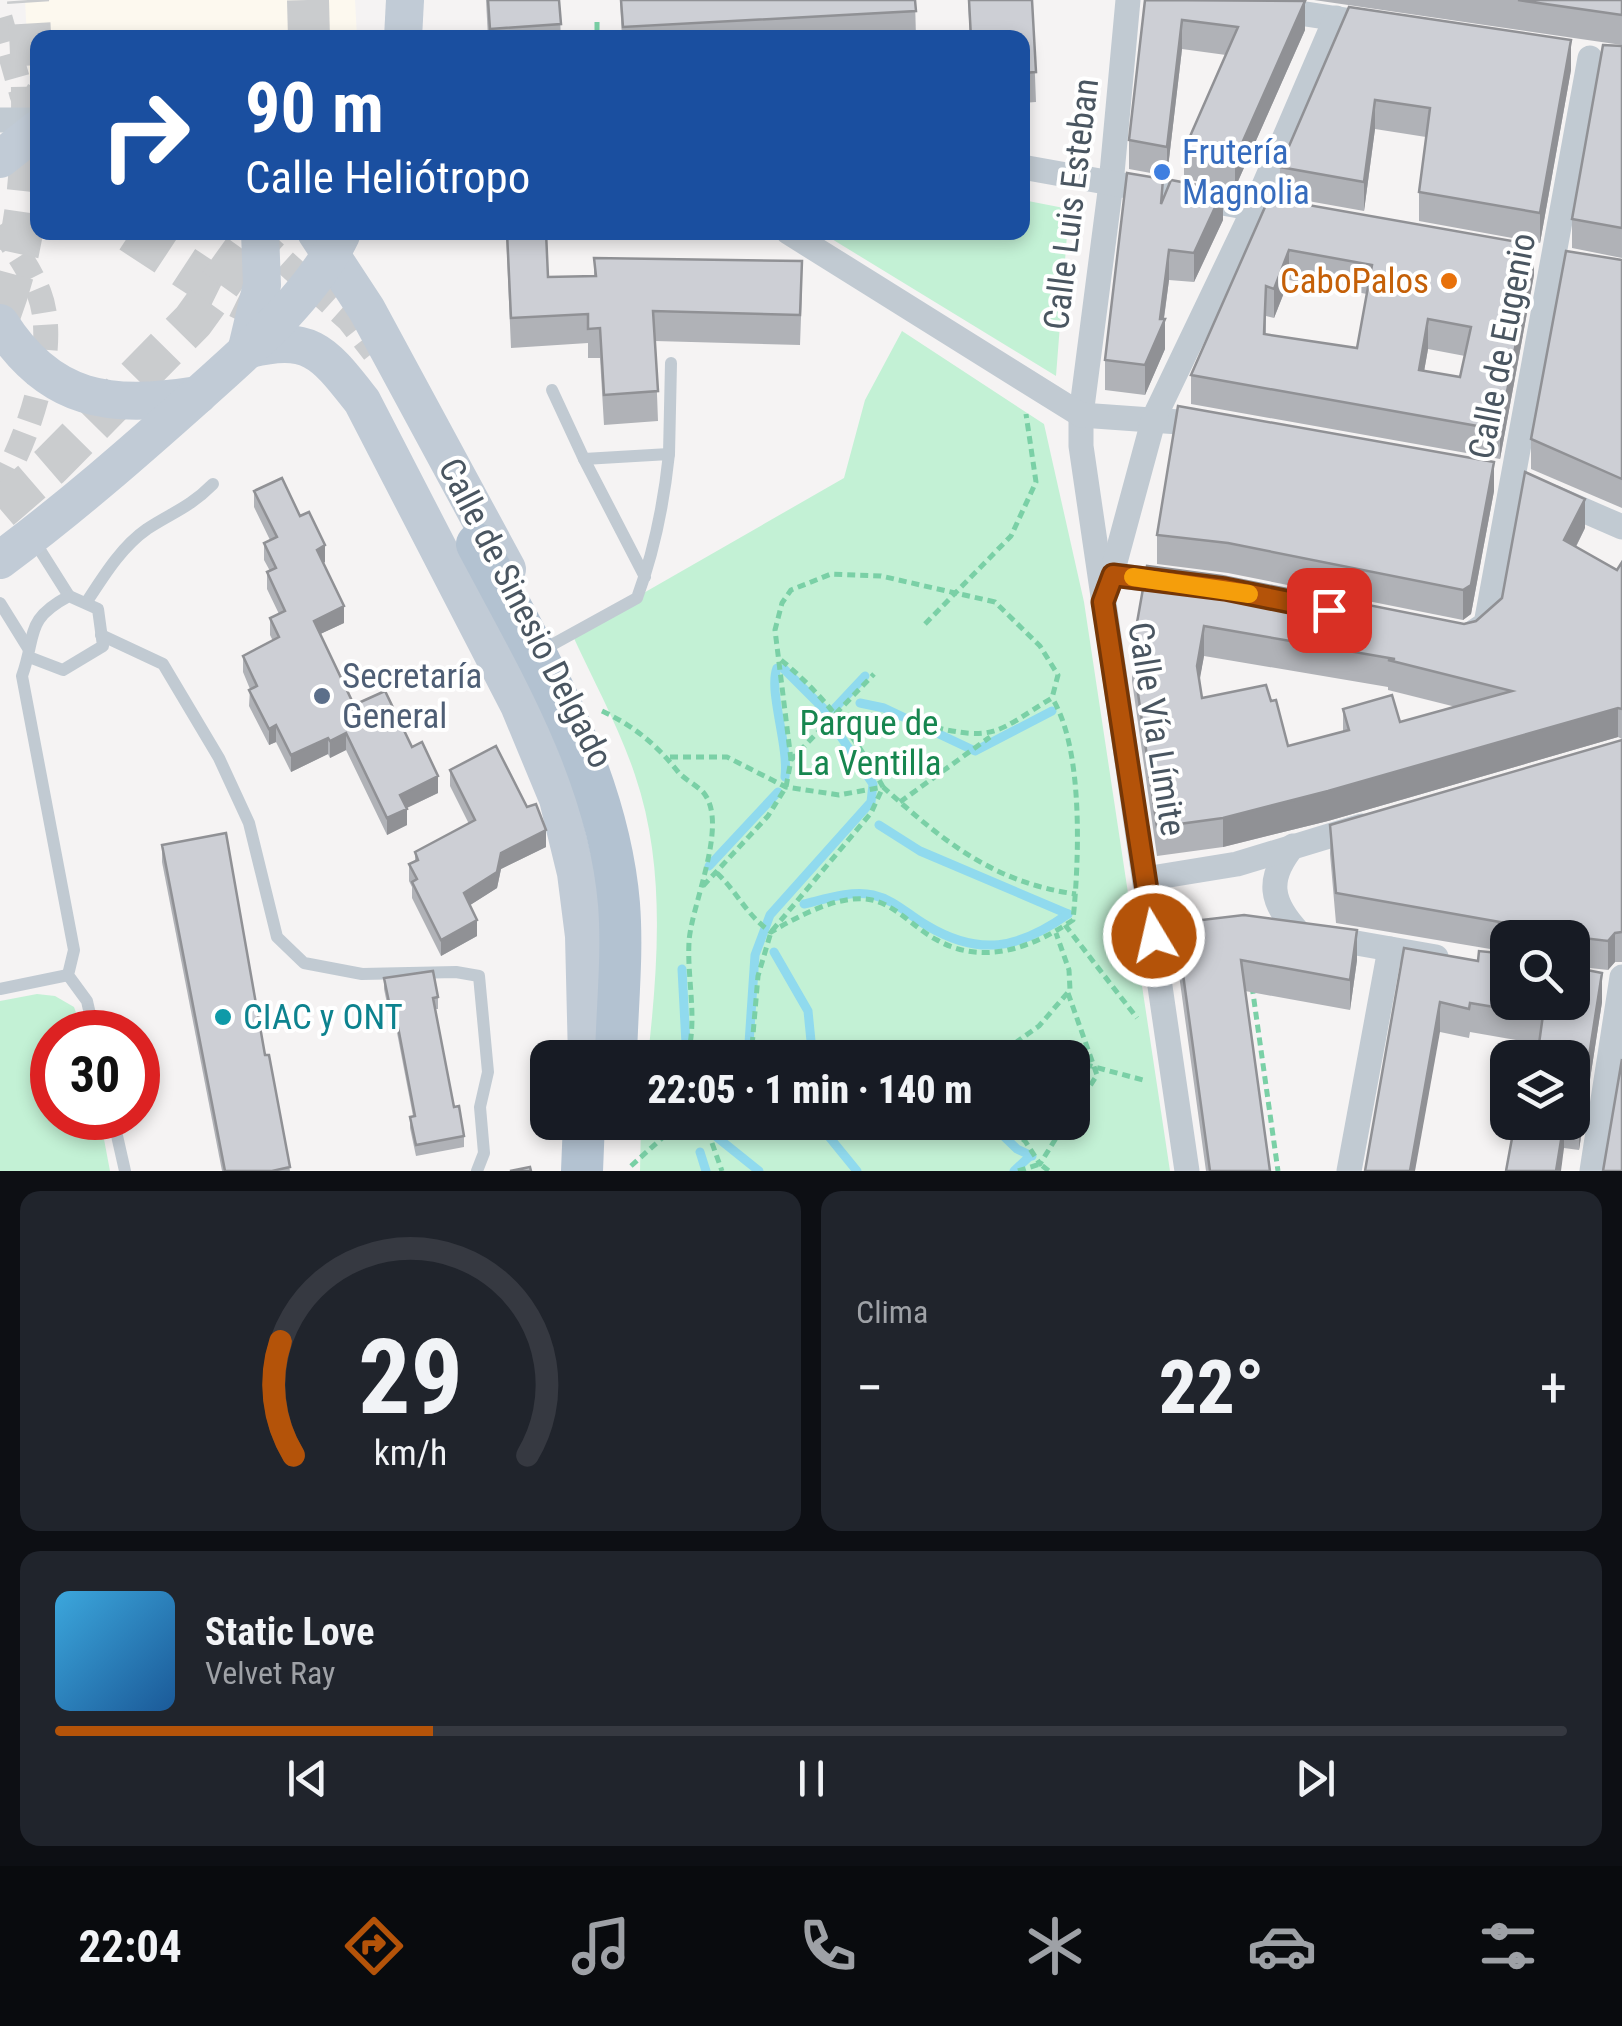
<!DOCTYPE html>
<html lang="es">
<head>
<meta charset="utf-8">
<style>
  :root { --surface:#171b24; --page:#20242c; --text:#f1f3f6; --muted:#9ea1a6; --line:#363941; --accent:#b45309 }
  body { margin:0; font-family:"Roboto Condensed",sans-serif; background:var(--page); color:var(--text); height:100vh; display:flex; flex-direction:column; font-size:38px; white-space:nowrap }
  * { box-sizing:border-box; margin:0 }
  p { font-size:32px; color:var(--muted) }
  .icon { flex:none; width:55px; height:55px; fill:none; stroke:currentColor; stroke-width:2; stroke-linecap:round; stroke-linejoin:round }
  .map { position:relative; height:1171px; overflow:hidden }
  .sheet { display:flex; flex-direction:column; gap:20px; padding:20px; background:#0d0f14; flex:1 }
  .sheet>* { flex:none }
  .guide { position:absolute; left:30px; top:30px; width:1000px; height:210px; border-radius:20px; box-shadow:0 5px 15px #0003; background:#1a4fa0; color:#fff; overflow:hidden }
  .controls { position:absolute; left:1490px; top:920px; display:grid; gap:20px }
  .controls a { display:grid; place-items:center; width:100px; height:100px; border-radius:20px; background:var(--surface); box-shadow:0 5px 15px #0003; font-size:50px }
  .speed { position:absolute; left:30px; top:1010px; display:flex; gap:20px; font-size:50px; font-weight:700; text-align:center }
  .speed>* { display:grid; place-content:center; width:130px; height:130px; border-radius:50%; background:var(--surface); box-shadow:0 5px 15px #0003; line-height:1 }
  .speed .limit { border:15px solid #d22; background:#fff; color:#111 }
  .pin { position:absolute; display:grid; place-items:center; width:85px; height:85px; color:#fff; margin:-42px; border-radius:20px; box-shadow:0 5px 15px #0006 }
  .me { position:absolute; width:110px; margin:-55px; rotate:351deg; stroke-linejoin:round; filter:drop-shadow(0 0 8px #0008) }
  .turn { display:flex; align-items:center; gap:35px; height:210px; padding:0 50px; font-size:45px }
  .turn .icon { width:130px; height:130px; stroke-width:2.5 }
  .turn b { display:block; font-size:70px; line-height:85px }
  .big { font-size:75px; font-weight:800; line-height:1.1 }
  .sheet .card { flex:1; display:flex; flex-direction:column; justify-content:center; gap:15px; min-width:0; padding:0 35px; border-radius:20px; background:var(--page) }
  .sheet .dial { align-items:center; gap:0 }
  .dial svg { height:260px; overflow:visible; fill:none; stroke:var(--line); stroke-width:7; stroke-linecap:round; text-anchor:middle }
  .dial text { fill:var(--text); stroke:none }
  .song { display:flex; align-items:center; gap:30px }
  .cover { width:120px; height:120px; border-radius:15px; background:linear-gradient(135deg,hsl(200 70% 55%),hsl(210 70% 35%)) }
  .played { height:10px; border-radius:5px; background:linear-gradient(90deg,var(--accent) 25%,var(--line) 25%) }
  .keys { display:flex; justify-content:space-around; direction:ltr }
  .heat { display:flex; justify-content:space-between; align-items:center; font-size:55px; direction:ltr }
  .sheet .tiles { flex:1; display:grid; gap:20px; grid-template-columns:1fr 1fr }
  .card:last-child { grid-column:span 2 }
  .trip { position:absolute; left:530px; top:1040px; width:560px; height:100px; border-radius:20px; background:var(--surface); box-shadow:0 5px 15px #0003; font-weight:800; line-height:100px; text-align:center }
  .tabs { display:flex; height:160px; justify-content:space-around; align-items:center; background:#090b0e; color:var(--muted) }
  .tabs .icon { width:70px; height:70px }
  .tabs .current { color:var(--accent) }
  .tabs b { font-size:45px; color:var(--text) }
  .map>svg:first-child { display:block }
</style>
</head>
<body>
<div class="map">
<svg width="1622" height="1171" viewBox="0 0 1622 1171">
  <rect width="100%" height="100%" fill="#f5f3f3"/>
  <polygon fill="#fdf9ef" points="25,0 355,0 357,37 38,38 37,75 29,76"/>
  <g fill="#c3f1d5">
    <polygon points="1023,200 1069,209 1056,376 822,233 1022,232"/>
    <path d="M902 331 1044 424 1084 602 1170 1171H640L641 1123 1072 1122V1058L648 1057C658 964 666 866 635 775 619 727 593 680 572 634L844 478 865 400Z"/>
    <polygon points="37,994 55,996 74,1007 83,1032 52,1032 52,1118 100,1118 110,1171 0,1171 0,1001"/>
  </g>
  <g fill="none" stroke-linecap="round" stroke-linejoin="round">
    <g stroke="#90daee" stroke-width="9">
      <path d="M777 668C768 691 789 745 785 777"/>
      <polyline points="784,669 828,713"/>
      <polyline points="860,703 884,708 975,751 1052,711"/>
      <polyline points="835,708 865,676"/>
      <polyline points="879,825 920,851 1068,914"/>
      <polyline points="709,866 778,792"/>
      <path d="M804 904C825 899 852 890 873 895 895 900 907 914 926 925 979 957 1019 949 1068 914"/>
      <polyline points="774,952 808,1011 812,1051"/>
      <polyline points="682,969 686,1044 683,1058"/>
      <polyline points="833,1055 848,1058"/>
      <polyline points="748,1058 755,955 770,915 871,802 873,784 837,731"/>
      <polyline points="925,1058 976,1056"/>
      <polyline points="698,1122 759,1171"/>
      <polyline points="817,1122 857,1171"/>
      <polyline points="989,1122 1017,1149 1032,1156"/>
      <polyline points="700,1152 706,1171"/>
      <polyline points="1014,1171 1030,1156"/>
    </g>
    <g stroke="#caccce" stroke-width="25" stroke-dasharray="25 12" stroke-linecap="butt">
      <polyline points="0,18 22,95 38,104"/>
      <path d="M0 225C13 247 30 269 39 293 60 347 28 439 0 486"/>
      <polyline points="257,237 349,320 374,352"/>
    </g>
    <g stroke="#caccce" stroke-width="42" stroke-dasharray="42 21" stroke-linecap="butt">
      <polyline points="308,0 309,38"/>
      <polyline points="131,232 204,280 291,323"/>
      <path d="M0 314C37 216 35 103 28 0"/>
      <polyline points="0,509 50,466 193,321 257,232"/>
    </g>
    <g stroke="#7ad0a6" stroke-width="5" stroke-dasharray="8 5" stroke-linecap="butt">
      <polyline points="597,22 597,38"/>
      <polyline points="925,624 1011,536 1036,482 1026,414"/>
      <path d="M602 711C634 726 657 745 679 773 686 780 696 785 703 792 730 823 691 905 689 942 687 981 698 1019 687 1058"/>
      <path d="M670 757H727L786 787 839 795 883 787C943 841 994 883 1076 894"/>
      <path d="M791 760 775 630 782 603 791 590 831 574 881 576 995 602 1040 646 1058 675 1052 698C996 732 996 742 929 726"/>
      <polyline points="900,802 990,737"/>
      <path d="M717 873C738 893 747 916 771 932 797 917 840 893 872 900 896 905 915 929 937 940 983 966 1032 948 1073 920 1079 862 1084 749 1052 698"/>
      <polyline points="703,886 768,816 786,787 791,760 874,674"/>
      <polyline points="1065,925 1137,1018"/>
      <polyline points="1252,986 1278,1171"/>
      <polyline points="1068,993 1097,1075 1072,1114"/>
      <path d="M751 1058 758 976 771 932 871 813 883 787C857 739 824 695 781 660"/>
      <polyline points="994,1058 1039,1026 1070,990 1069,970 1056,933"/>
      <polyline points="1025,1058 1059,1058"/>
      <polyline points="1072,1061 1147,1081"/>
      <polyline points="1003,1122 1025,1141 1040,1164 1066,1122"/>
      <polyline points="712,1143 722,1171"/>
      <polyline points="631,1166 680,1122"/>
      <polyline points="1018,1171 1040,1164 1049,1171"/>
    </g>
    <g stroke="#c1cad2" stroke-width="12">
      <polyline points="552,390 584,459"/>
      <polyline points="669,454 671,363"/>
      <polyline points="33,539 69,596"/>
      <polyline points="0,603 28,648"/>
      <path d="M86 603C103 577 121 547 147 529 173 512 189 508 213 484"/>
      <polyline points="101,635 163,664 219,758 249,823 277,937 304,963 362,974 456,972 479,976 488,1072 480,1107 484,1153 477,1171"/>
      <path d="M548 647 637 598C654 552 664 502 669 454L584 459 645 577"/>
      <path d="M29 657 63 670 103 646 98 609 69 596C24 620 37 634 22 676L74 950 68 975 87 1001 94 1032"/>
      <polyline points="0,989 68,975"/>
      <polyline points="113,1118 125,1171"/>
    </g>
    <g stroke="#c1cad2" stroke-width="25">
      <polyline points="1128,0 1111,184 1081,415 1081,446 1187,1171"/>
      <polyline points="1213,0 1352,21"/>
      <polyline points="0,120 38,120"/>
      <polyline points="1022,167 1267,211"/>
      <polyline points="788,232 1081,415 1207,424"/>
      <polyline points="1553,497 1622,527"/>
      <polyline points="1113,575 1177,583"/>
      <polyline points="1108,588 1154,418 1254,209 1336,18"/>
      <polyline points="1471,634 1486,624 1590,58"/>
      <path d="M1293 846C1266 879 1270 902 1299 933"/>
      <polyline points="1145,879 1237,864 1362,826"/>
      <polyline points="1328,938 1436,957"/>
      <polyline points="1349,1171 1390,949"/>
      <polyline points="1592,1171 1622,977"/>
    </g>
    <g stroke="#c1cbd6" stroke-width="38">
      <polyline points="403,38 405,0"/>
      <polyline points="0,159 38,129"/>
      <polyline points="316,232 367,310 507,569"/>
      <path d="M0 323C50 402 110 409 198 395"/>
      <polyline points="247,348 262,285 260,232"/>
      <path d="M246 350C311 333 324 353 362 401L519 705 558 799 576 873 584 936 587 1058"/>
      <path d="M0 560C70 508 134 452 199 394 250 348 311 297 341 235"/>
    </g>
    <g stroke="#b3c2d1" stroke-width="42">
      <path d="M477 544C537 657 608 773 619 904 623 955 617 1007 616 1058"/>
      <polyline points="582,1171 584,1122"/>
    </g>
  </g>
  <g fill="#b0b2b7" fill-rule="evenodd">
    <polygon points="486,0 559,0 561,38 488,38"/>
    <polygon points="620,0 915,0 916,38 622,38"/>
    <polygon points="968,0 1032,0 1036,102 1022,103 1022,38 970,38"/>
    <polygon points="1145,0 1305,30 1235,188 1184,179 1184,150 1226,55 1182,49 1167,176 1129,169 1129,140"/>
    <polygon points="1314,0 1622,0 1622,45"/>
    <polygon points="1349,7 1571,70 1540,243 1419,221 1419,192 1426,137 1375,129 1364,211 1280,196 1280,167"/>
    <polygon points="1622,46 1622,258 1572,248 1572,219"/>
    <polygon points="1163,198 1223,220 1194,282 1169,280 1164,319 1165,349 1145,395 1105,390 1105,360"/>
    <path d="M1269 198 1534 275 1500 459 1191 404V375ZM1289 280 1367 294 1357 348 1266 335V316L1274 318ZM1428 349 1465 356 1460 377 1424 371Z"/>
    <polygon points="506,232 546,232 548,277 594,276 594,258 802,290 800,345 655,341 658,421 604,425 600,358 588,358 588,343 511,348"/>
    <polygon points="1622,260 1622,508 1531,469 1531,439 1620,261"/>
    <polygon points="254,491 300,516 325,562 323,563 344,623 320,634 354,705 412,747 438,793 407,808 407,825 387,835 346,750 330,758 328,754 291,772 276,742 269,745 249,706 250,689 243,672 243,656 273,641 270,635 270,618 279,614 267,589 267,572 270,571 264,560 264,543 270,540 254,507"/>
    <polygon points="1494,491 1471,614 1463,620 1228,573 1157,564 1157,535"/>
    <path d="M1585 528 1576 547 1617 570 1622 562V739L1618 737 1328 821 1223 847 1157 856 1132 681V651L1147 566 1464 624 1476 621ZM1204 656 1388 687V690L1456 707 1400 722 1343 709V732L1288 746 1271 701 1202 698 1199 681Z"/>
    <polygon points="1622,740 1622,962 1615,962 1608,970 1572,966 1572,938 1508,938 1508,952 1336,923 1330,854 1330,825"/>
    <polygon points="450,770 546,847 501,869 497,888 470,905 477,936 441,956 412,898 412,887 409,881 409,864 415,862 415,852 469,824 450,786"/>
    <polygon points="162,845 265,1055 290,1171 222,1171 162,862"/>
    <polygon points="1176,923 1357,960 1350,1010 1245,991 1270,1171 1206,1171 1176,953"/>
    <polygon points="1404,948 1478,961 1602,1002 1579,1150 1564,1148 1515,1122 1572,1122 1572,1058 1539,1044 1470,1032 1469,1038 1440,1032"/>
    <polygon points="384,978 438,997 438,1009 435,1009 454,1107 464,1136 464,1147 416,1156 410,1128 410,1117 413,1116 394,1017 390,1018 384,989"/>
  </g>
  <g fill="#909195">
    <polygon points="1305,1 1305,30 1235,188 1235,159"/>
    <polygon points="1182,20 1182,49 1167,176 1167,147"/>
    <polygon points="1571,40 1571,70 1540,243 1540,213"/>
    <polygon points="1375,100 1375,129 1364,211 1364,182"/>
    <polygon points="1223,190 1223,220 1194,282 1194,253"/>
    <polygon points="1534,245 1534,275 1500,459 1500,430"/>
    <polygon points="1169,250 1169,280 1163,324 1165,319 1165,349 1145,395 1145,365 1160,319"/>
    <polygon points="1289,250 1289,280 1274,318 1274,289"/>
    <polygon points="1428,319 1428,349 1419,400 1419,370"/>
    <polygon points="1494,462 1494,491 1471,614 1463,620 1463,590"/>
    <polygon points="1585,499 1585,528 1564,570 1564,540"/>
    <polygon points="325,545 325,562 317,567 317,550"/>
    <polygon points="344,606 344,623 314,637 314,621"/>
    <polygon points="1204,626 1204,656 1197,695 1197,666"/>
    <polygon points="1618,708 1618,737 1328,821 1223,847 1223,818"/>
    <polygon points="276,725 276,742 269,745 269,729"/>
    <polygon points="346,733 346,750 330,758 330,741"/>
    <polygon points="328,738 328,754 291,772 291,755"/>
    <polygon points="438,776 438,793 400,811 400,795"/>
    <polygon points="407,809 407,825 387,835 387,818"/>
    <polygon points="546,830 546,847 501,869 497,888 464,909 464,893 501,853"/>
    <polygon points="477,920 477,936 441,956 441,940"/>
    <polygon points="1357,930 1357,960 1350,1010 1350,980"/>
    <polygon points="1615,933 1615,962 1608,970 1608,941"/>
    <polygon points="1602,973 1602,1002 1579,1150 1579,1120"/>
    <polygon points="1440,1002 1440,1032 1415,1171 1410,1171"/>
    <polygon points="1564,1122 1564,1148 1561,1171 1556,1171"/>
  </g>
  <g fill="#cdcfd5" stroke="#909195" stroke-width="2.5" fill-rule="evenodd">
    <polygon points="488,0 559,0 561,24 490,29"/>
    <polygon points="621,0 915,0 916,11 623,27"/>
    <polygon points="969,0 1032,0 1036,72 1022,73 1022,38 971,38"/>
    <polygon points="1145,0 1305,1 1235,159 1184,150 1238,27 1182,20 1167,147 1129,140"/>
    <polygon points="1518,0 1622,0 1622,15"/>
    <polygon points="1349,7 1571,40 1540,213 1419,192 1430,108 1375,100 1364,182 1280,167"/>
    <polygon points="1603,45 1622,46 1622,228 1572,219"/>
    <polygon points="1127,173 1163,179 1161,204 1171,180 1223,190 1194,253 1169,250 1160,319 1165,319 1145,365 1105,360"/>
    <path d="M1269 198 1534 245 1500 430 1191 375ZM1289 250 1372 265 1357 348 1264 334 1266 286 1274 289ZM1428 319 1471 327 1460 377 1419 370Z"/>
    <polygon points="507,232 546,232 548,277 596,276 594,258 802,261 800,315 653,311 658,391 604,395 600,328 588,329 588,314 511,318"/>
    <polygon points="1566,251 1622,260 1622,479 1531,439"/>
    <polygon points="1178,406 1494,462 1471,585 1463,590 1228,543 1157,535"/>
    <path d="M1525 472 1585 499 1564 540 1617 570 1622 562V709L1618 708 1328 791 1223 818 1157 827 1132 651 1147 566 1222 576 1464 624 1476 621 1502 598ZM1204 626 1395 659 1388 660 1512 691 1400 722 1392 695 1343 709 1349 730 1288 746 1276 700 1271 701 1266 685 1202 698 1197 666Z"/>
    <polygon points="282,478 300,516 309,512 325,545 317,550 344,606 314,621 354,705 385,691 412,747 422,742 438,776 400,795 407,809 387,818 346,733 330,741 328,738 291,755 276,725 269,729 249,690 257,686 243,656 279,637 270,618 285,611 267,572 276,568 264,543 277,537 254,491"/>
    <polygon points="1622,740 1622,932 1615,933 1608,941 1567,936 1566,938 1523,938 1519,928 1511,924 1336,893 1330,825"/>
    <polygon points="496,746 527,807 536,804 546,830 501,853 497,872 464,893 477,920 441,940 412,882 417,879 409,864 418,860 415,852 475,820 450,770"/>
    <polygon points="226,833 265,1055 269,1055 290,1167 272,1171 225,1171 162,845"/>
    <polygon points="1244,915 1357,930 1350,980 1241,960 1270,1171 1210,1171 1176,923"/>
    <polygon points="1404,948 1478,961 1479,951 1508,954 1508,1002 1572,1002 1572,967 1602,973 1579,1120 1572,1120 1572,1058 1537,1058 1543,1015 1470,1003 1469,1009 1440,1002 1410,1171 1365,1171"/>
    <polygon points="433,971 438,997 433,998 454,1107 459,1106 464,1136 416,1145 410,1117 415,1116 394,1006 390,1007 384,978"/>
    <polygon points="1622,1059 1622,1171 1603,1171"/>
    <polygon points="1515,1122 1564,1122 1556,1171 1506,1171"/>
    <polygon points="530,1167 531,1171 510,1171"/>
  </g>
  <g fill="none" stroke-linecap="round" stroke-linejoin="round">
    <defs>
      <polyline id="route" points="1154,936 1103,602 1113,575 1225,589 1329,610"/>
    </defs>
    <use href="#route" stroke="#753606" stroke-width="25"/>
    <use href="#route" stroke="#b45309" stroke-width="18"/>
    <polyline stroke="#f59e0b" stroke-width="18" points="1133,577 1249,594"/>
  </g>
  <circle fill="#3f7fe0" stroke="#fff" stroke-width="4" cx="1162" cy="172" r="10"/>
  <circle fill="#e8710a" stroke="#fff" stroke-width="4" cx="1449" cy="281" r="10"/>
  <circle fill="#5c6f8a" stroke="#fff" stroke-width="4" cx="322" cy="696" r="10"/>
  <circle fill="#0f9aa8" stroke="#fff" stroke-width="4" cx="223" cy="1017" r="10"/>
  <g text-anchor="middle" stroke-width="8" stroke-linejoin="round" paint-order="stroke">
    <g font-size="35" fill="#366cbe" stroke="#fff" text-anchor="start">
      <text x="1182" y="164">Frutería<tspan x="1182" dy="40">Magnolia</tspan></text>
    </g>
    <g font-size="35" fill="#4a5661" stroke="#fff">
      <text transform="translate(1071 204) rotate(-83)" y="12">Calle Luis Esteban</text>
      <text transform="translate(1502 346) rotate(-79)" y="12">Calle de Eugenio</text>
      <text transform="translate(526 613) rotate(63)" y="12">Calle de Sinesio Delgado</text>
      <text transform="translate(1157 729) rotate(81)" y="12">Calle Vía Límite</text>
    </g>
    <g font-size="35" fill="#c56008" stroke="#fff" text-anchor="end">
      <text x="1429" y="293">CaboPalos</text>
    </g>
    <g font-size="35" fill="#4e5e75" stroke="#fff" text-anchor="start">
      <text x="342" y="688">Secretaría<tspan x="342" dy="40">General</tspan></text>
    </g>
    <g font-size="35" fill="#17864f" stroke="#fff">
      <text x="869" y="735">Parque de<tspan x="869" dy="40">La Ventilla</tspan></text>
    </g>
    <g font-size="35" fill="#0d838f" stroke="#fff" text-anchor="start">
      <text x="243" y="1029">CIAC y ONT</text>
    </g>
  </g>
</svg>
<div class="controls">
<a><svg class="icon" aria-label="search" viewBox="0 0 24 24"><circle cx="10" cy="10" r="6"/><path d="M15 15l6 6"/></svg></a>
<a><svg class="icon" aria-label="layers" viewBox="0 0 24 24"><path d="M12 4l9 5-9 5-9-5zM3 14l9 5 9-5"/></svg></a>
</div>
<div class="speed"><div class="limit">30</div></div>
<div class="pin" style="left:1329px;top:610px;background:#d93025"><svg class="icon" aria-label="arrive" viewBox="0 0 24 24"><path d="M6 21V4h12l-3 4 3 4H6"/></svg></div>
<svg class="me" style="left:1154px;top:936px" viewBox="-20 -20 40 40"><circle r="17" fill="#b45309" stroke="#fff" stroke-width="3"/><path d="M0-11L8 9 0 5-8 9z" fill="#fff"/></svg>
<div class="trip">22:05 · 1 min · 140 m</div>
<div class="guide">
<div class="turn"><svg class="icon" aria-label="right" viewBox="0 0 24 24"><path d="M7 20v-9h11M14 6l5 5-5 5"/></svg><div><b>90 m</b>Calle Heliótropo</div></div>
</div>
</div>
<section class="sheet">
<div class="tiles">
<div class="card dial"><svg viewBox="0 0 100 80">
<path d="M14 69A42 42 0 1 1 86 69"/>
<path d="M14 69A42 42 0 0 1 10 34" stroke="#b45309"/>
<text x="50" y="56" font-size="32" font-weight="700">29</text>
<text x="50" y="72" font-size="11">km/h</text>
</svg></div>
<div class="card"><p>Clima</p>
<div class="heat"><a>−</a><b class="big">22°</b><a>+</a></div>
</div>
<div class="card">
<div class="song"><i class="cover"></i><div><b>Static Love</b><p>Velvet Ray</p></div></div>
<div class="played"></div>
<div class="keys"><svg class="icon" aria-label="previous" viewBox="0 0 24 24"><path d="M18 5L8 12l10 7zM5 5v14"/></svg><svg class="icon" aria-label="pause" viewBox="0 0 24 24"><path d="M8 5v14M16 5v14"/></svg><svg class="icon" aria-label="next" viewBox="0 0 24 24"><path d="M6 5l10 7-10 7zM19 5v14"/></svg></div>
</div>
</div>
</section>
<nav class="tabs">
<b>22:04</b>
<svg class="icon current" aria-label="directions" viewBox="0 0 24 24"><path d="M12 3l9 9-9 9-9-9zM9 14v-3h6M13 9l2 2-2 2"/></svg>
<svg class="icon" aria-label="music" viewBox="0 0 24 24"><path d="M9 18V5l10-2v13"/><circle cx="6" cy="18" r="3"/><circle cx="16" cy="16" r="3"/></svg>
<svg class="icon" aria-label="phone" viewBox="0 0 24 24"><path d="M5 4h4l2 5-3 2q2 4 5 5l2-3 5 2v4C11 20 4 13 5 4z"/></svg>
<svg class="icon" aria-label="climate" viewBox="0 0 24 24"><path d="M12 3v18M4 7l16 10M4 17L20 7"/></svg>
<svg class="icon" aria-label="car" viewBox="0 0 24 24"><path d="M5 17H2v-5l4-1 3-4h7l3 4 3 1v5h-3M9 17h6M6 11h13"/><circle cx="7" cy="17" r="2"/><circle cx="17" cy="17" r="2"/></svg>
<svg class="icon" aria-label="filters" viewBox="0 0 24 24"><path d="M4 7h16M4 17h16"/><circle cx="9" cy="7" r="2"/><circle cx="15" cy="17" r="2"/></svg>
</nav>
</body>
</html>
